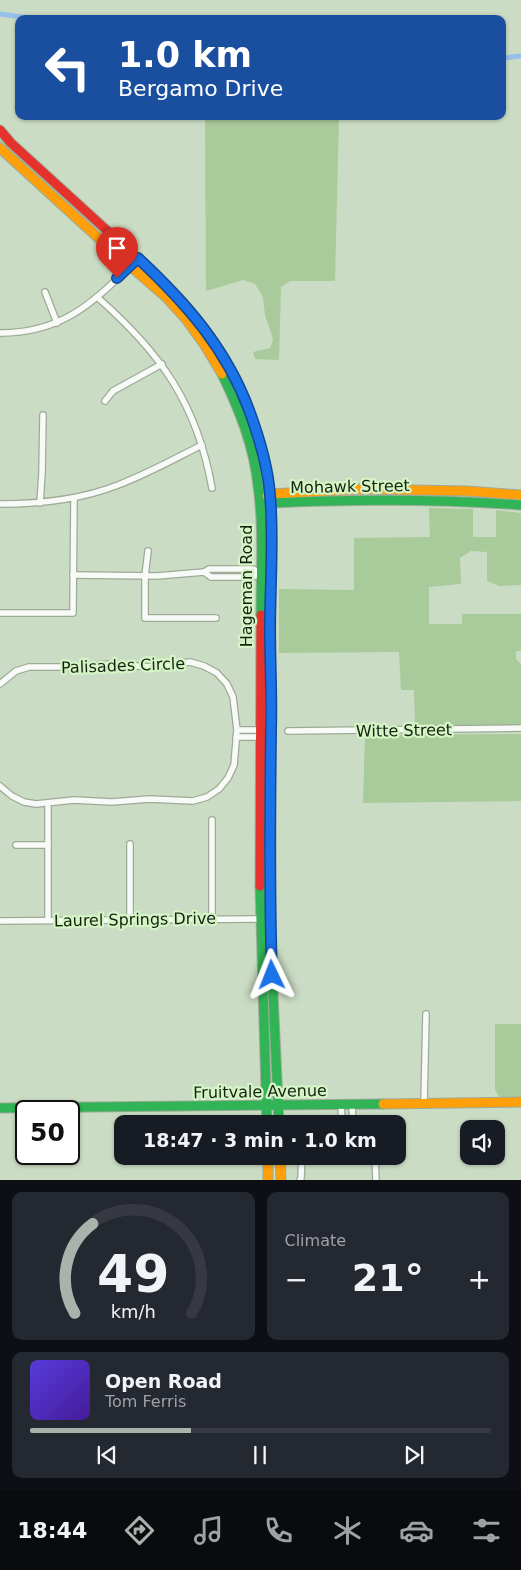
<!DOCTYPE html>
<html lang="en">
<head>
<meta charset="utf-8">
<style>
  :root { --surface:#171b24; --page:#242831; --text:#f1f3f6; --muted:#9ea1a6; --line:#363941; --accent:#abb2ab }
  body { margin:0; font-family:"DejaVu Sans",sans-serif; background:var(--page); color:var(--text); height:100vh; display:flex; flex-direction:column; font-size:19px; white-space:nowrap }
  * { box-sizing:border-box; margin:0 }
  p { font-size:16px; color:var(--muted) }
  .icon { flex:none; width:28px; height:28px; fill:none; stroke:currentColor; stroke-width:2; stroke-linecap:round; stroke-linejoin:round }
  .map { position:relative; height:1180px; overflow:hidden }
  .details { display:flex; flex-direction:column; gap:12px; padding:12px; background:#0d0f14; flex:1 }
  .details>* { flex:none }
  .guide { position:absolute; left:15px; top:15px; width:491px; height:105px; border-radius:10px; box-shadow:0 1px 4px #0004; background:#1a4fa0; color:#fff; overflow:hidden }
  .tools { position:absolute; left:460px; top:1120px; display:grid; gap:10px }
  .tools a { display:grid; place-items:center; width:45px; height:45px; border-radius:10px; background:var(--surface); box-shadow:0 1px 4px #0004; font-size:25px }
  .speed { position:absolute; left:15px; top:1100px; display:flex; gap:10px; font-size:25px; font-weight:700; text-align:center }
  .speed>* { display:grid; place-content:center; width:65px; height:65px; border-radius:50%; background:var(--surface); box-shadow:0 1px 4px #0004; line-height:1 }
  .speed .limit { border:2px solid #111; border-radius:8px; background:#fff; color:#111 }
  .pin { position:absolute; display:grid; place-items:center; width:42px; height:42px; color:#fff; margin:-51px -21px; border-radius:50% 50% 50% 0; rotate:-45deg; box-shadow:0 0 5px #0007 }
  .pin .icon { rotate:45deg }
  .me { position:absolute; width:55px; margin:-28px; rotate:358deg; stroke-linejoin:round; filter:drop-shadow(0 0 4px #0008) }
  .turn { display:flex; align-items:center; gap:18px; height:105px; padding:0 20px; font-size:22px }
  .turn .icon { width:65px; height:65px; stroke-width:2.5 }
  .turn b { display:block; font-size:35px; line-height:42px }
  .big { font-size:38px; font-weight:700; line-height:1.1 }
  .details .tile { flex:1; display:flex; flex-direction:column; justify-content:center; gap:8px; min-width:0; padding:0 18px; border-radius:10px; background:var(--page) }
  .details .dial { align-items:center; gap:0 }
  .dial svg { height:130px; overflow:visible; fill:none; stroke:var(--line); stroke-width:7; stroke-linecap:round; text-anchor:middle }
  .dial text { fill:var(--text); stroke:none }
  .song { display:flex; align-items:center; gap:15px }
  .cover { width:60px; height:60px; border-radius:8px; background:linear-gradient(135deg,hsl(250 70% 55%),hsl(260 70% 35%)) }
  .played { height:5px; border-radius:2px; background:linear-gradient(90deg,var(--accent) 35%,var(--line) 35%) }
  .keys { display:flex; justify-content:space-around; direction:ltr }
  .heat { display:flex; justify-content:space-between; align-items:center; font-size:28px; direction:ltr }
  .details .tiles { flex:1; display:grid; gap:12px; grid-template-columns:1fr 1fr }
  .tile:last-child { grid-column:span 2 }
  .trip { position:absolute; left:114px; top:1115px; width:292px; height:50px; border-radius:10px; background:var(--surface); box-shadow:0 1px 4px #0004; font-weight:700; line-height:50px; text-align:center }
  .menu { display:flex; height:80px; justify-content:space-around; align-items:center; background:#090b0e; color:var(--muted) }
  .menu .icon { width:35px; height:35px }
  .menu .selected { color:var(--accent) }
  .menu b { font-size:22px; color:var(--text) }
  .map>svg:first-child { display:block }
</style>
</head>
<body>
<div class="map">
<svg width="521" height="1180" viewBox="0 0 521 1180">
  <rect width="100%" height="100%" fill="#cbdcc4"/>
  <g fill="#a9ca9a">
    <polygon points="205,116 339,116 335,281 290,281 281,287 279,360 255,359 253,352 270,348 273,339 265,315 263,297 255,284 243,280 206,291"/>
    <polygon points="0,136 20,158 118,245 123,252 13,155 0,142"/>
    <polygon points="429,508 473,509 473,537 496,537 496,510 521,513 521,585 499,586 487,581 487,552 471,551 460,558 461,584 429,587 429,624 462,624 462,614 521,614 521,651 516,651 516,659 521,664 521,726 415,728 414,690 401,690 399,652 279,653 279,589 354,590 354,538 430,537"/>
    <polygon points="521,734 521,801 363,803 365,735"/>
    <polygon points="495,1024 521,1024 521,1097 499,1097 495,1089"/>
  </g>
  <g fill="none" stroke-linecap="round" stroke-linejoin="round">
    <g stroke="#96c0ea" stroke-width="5">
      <polyline points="0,14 37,19"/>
      <polyline points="502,58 521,56"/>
    </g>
    <defs>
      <g id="street">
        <polyline points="45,292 57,323"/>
        <path d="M97 297C161 353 197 404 212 488"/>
        <path d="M0 333C65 333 94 301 138 259"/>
        <polyline points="105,401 113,391 162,364"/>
        <polyline points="40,503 42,473 43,415"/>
        <path d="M0 504C40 504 80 500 118 485 147 474 174 459 202 445"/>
        <polyline points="148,551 145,576 145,618 216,618"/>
        <polyline points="204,572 211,577 253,577 261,573"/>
        <polyline points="73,575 157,576 204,572 209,569 253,569 261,573"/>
        <polyline points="0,613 73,613 74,498"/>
        <polyline points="0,684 16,671 29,667 72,667 111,664 149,667 190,662 204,666 217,673 227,684 233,697 237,730 234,765 228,778 219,789 207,797 193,801 149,799 112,802 74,800 36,804 24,802 12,796 0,786"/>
        <polyline points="237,730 261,730"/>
        <polyline points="288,731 521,728"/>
        <polyline points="236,737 261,737"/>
        <polyline points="16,845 48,845"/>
        <polyline points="212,918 212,820"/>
        <polyline points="130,919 130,844"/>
        <polyline points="48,920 48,807"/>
        <polyline points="0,921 270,919"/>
        <polyline points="424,1103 426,1014"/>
        <polyline points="341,1105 342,1124"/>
        <polyline points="352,1105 353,1124"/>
        <polyline points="375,1156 376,1180"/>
        <polyline points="300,1180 301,1178 302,1156"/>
      </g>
      <g id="fast">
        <path d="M124 246C146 266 168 285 187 307 241 369 271 450 271 531"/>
        <path d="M222 374C239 409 254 446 258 486 264 528 261 572 261 615"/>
        <path d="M266 501 271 503C355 499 438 499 521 505"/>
        <polyline points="260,886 267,1124"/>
        <polyline points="271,950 279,1124"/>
        <polyline points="0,1108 383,1104"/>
      </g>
      <g id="slow">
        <polyline points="0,148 106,245 166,297 186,319 204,344 222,374"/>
        <polyline points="267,496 270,494 362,489 467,491 521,495"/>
        <polyline points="271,531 270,919 271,950"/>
        <polyline points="383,1104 521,1102"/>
        <polyline points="268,1156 268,1180"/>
        <polyline points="280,1156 281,1180"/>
      </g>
      <g id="jam">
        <polyline points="0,130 11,143 124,246"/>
        <polyline points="260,886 261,615"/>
      </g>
    </defs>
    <use href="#street" stroke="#9daa97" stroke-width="8"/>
    <use href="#fast" stroke="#9daa97" stroke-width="11"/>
    <use href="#slow" stroke="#9daa97" stroke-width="11"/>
    <use href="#jam" stroke="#9daa97" stroke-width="11"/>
    <use href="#street" stroke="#f7faf6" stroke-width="5.5"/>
    <use href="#fast" stroke="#30b455" stroke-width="9"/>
    <use href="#slow" stroke="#ff9f0a" stroke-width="9"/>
    <use href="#jam" stroke="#e5322d" stroke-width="9"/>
  </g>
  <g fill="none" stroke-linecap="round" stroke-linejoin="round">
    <defs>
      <path id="route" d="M117 278 138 258C186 303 226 348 249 410 259 437 268 467 270 495 274 539 270 584 270 629 270 662 272 695 271 728 270 810 269 893 272 975"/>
    </defs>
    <use href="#route" stroke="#114b97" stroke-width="12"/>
    <use href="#route" stroke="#1a73e8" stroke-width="9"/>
  </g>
  <g text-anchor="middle" stroke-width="4.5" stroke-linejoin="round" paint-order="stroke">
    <g font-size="16" fill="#162211" stroke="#d4f5c5">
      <text transform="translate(350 486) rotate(-1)" y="6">Mohawk Street</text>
      <text transform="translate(246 586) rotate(-90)" y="6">Hageman Road</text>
      <text transform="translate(123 665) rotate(-2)" y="6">Palisades Circle</text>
      <text transform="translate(404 730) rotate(-1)" y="6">Witte Street</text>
      <text transform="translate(135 919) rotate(-1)" y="6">Laurel Springs Drive</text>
      <text transform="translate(260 1091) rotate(-1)" y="6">Fruitvale Avenue</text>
    </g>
  </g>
</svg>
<div class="tools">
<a><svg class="icon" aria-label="sound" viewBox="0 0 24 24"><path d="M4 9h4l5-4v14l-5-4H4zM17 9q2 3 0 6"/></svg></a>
</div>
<div class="speed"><div class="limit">50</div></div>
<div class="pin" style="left:117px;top:278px;background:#d93025"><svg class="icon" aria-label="arrive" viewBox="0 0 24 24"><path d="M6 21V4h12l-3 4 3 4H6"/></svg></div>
<svg class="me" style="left:272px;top:975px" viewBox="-20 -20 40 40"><path d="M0-17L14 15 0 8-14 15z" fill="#1a73e8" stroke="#fff" stroke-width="4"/></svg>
<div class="trip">18:47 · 3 min · 1.0 km</div>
<div class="guide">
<div class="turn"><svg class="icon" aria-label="left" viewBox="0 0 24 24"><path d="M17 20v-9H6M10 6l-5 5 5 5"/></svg><div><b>1.0 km</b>Bergamo Drive</div></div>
</div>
</div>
<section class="details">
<div class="tiles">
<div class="tile dial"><svg viewBox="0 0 100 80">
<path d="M14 69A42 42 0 1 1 86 69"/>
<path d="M14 69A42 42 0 0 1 25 14" stroke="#abb2ab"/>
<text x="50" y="56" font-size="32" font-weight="700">49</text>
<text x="50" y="72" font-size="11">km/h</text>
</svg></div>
<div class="tile"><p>Climate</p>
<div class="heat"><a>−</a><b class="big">21°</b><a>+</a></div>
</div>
<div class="tile">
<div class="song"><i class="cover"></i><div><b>Open Road</b><p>Tom Ferris</p></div></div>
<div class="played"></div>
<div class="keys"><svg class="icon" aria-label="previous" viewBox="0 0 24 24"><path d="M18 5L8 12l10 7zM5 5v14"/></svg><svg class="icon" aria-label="pause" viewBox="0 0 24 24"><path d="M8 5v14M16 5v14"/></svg><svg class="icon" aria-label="next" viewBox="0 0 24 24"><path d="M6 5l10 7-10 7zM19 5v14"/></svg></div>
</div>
</div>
</section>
<nav class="menu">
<b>18:44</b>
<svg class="icon selected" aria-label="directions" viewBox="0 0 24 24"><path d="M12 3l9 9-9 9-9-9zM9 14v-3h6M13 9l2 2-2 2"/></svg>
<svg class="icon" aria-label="music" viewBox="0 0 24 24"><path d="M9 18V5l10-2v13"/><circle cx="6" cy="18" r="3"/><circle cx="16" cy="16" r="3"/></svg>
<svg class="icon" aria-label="phone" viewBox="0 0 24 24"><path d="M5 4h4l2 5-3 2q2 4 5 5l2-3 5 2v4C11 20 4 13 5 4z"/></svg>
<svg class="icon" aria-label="climate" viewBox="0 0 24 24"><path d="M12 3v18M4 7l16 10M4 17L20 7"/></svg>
<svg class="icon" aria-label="car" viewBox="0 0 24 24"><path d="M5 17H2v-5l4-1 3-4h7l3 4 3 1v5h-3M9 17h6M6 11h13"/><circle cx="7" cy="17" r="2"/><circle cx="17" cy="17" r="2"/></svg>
<svg class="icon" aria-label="filters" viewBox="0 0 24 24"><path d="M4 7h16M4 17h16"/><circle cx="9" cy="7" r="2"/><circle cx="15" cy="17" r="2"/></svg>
</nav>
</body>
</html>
